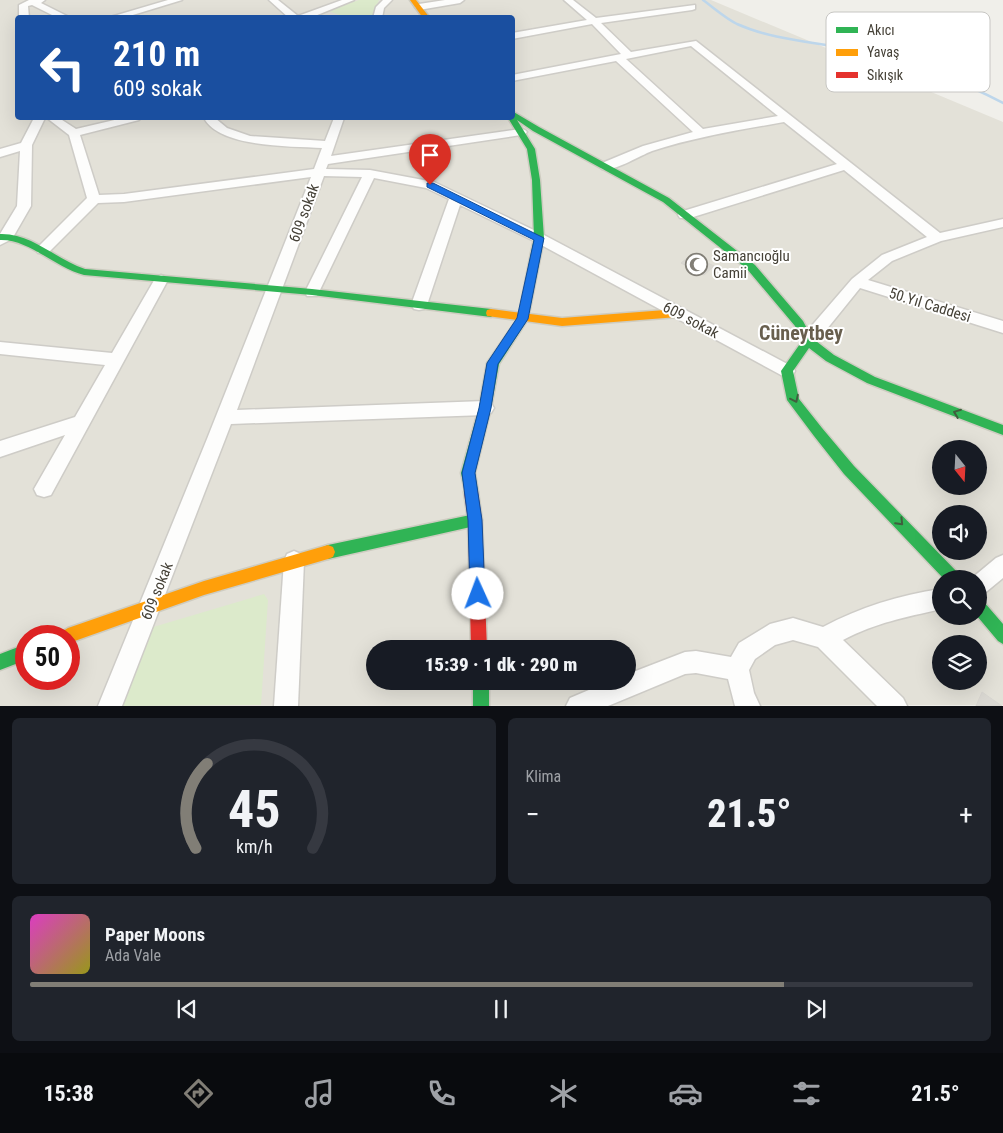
<!DOCTYPE html>
<html lang="tr">
<head>
<meta charset="utf-8">
<style>
  :root { --surface:#171b24; --page:#20242c; --text:#f1f3f6; --muted:#9ea1a6; --line:#363941; --accent:#817e76 }
  body { margin:0; font-family:"Roboto Condensed",sans-serif; background:var(--page); color:var(--text); height:100vh; display:flex; flex-direction:column; font-size:19px; white-space:nowrap }
  * { box-sizing:border-box; margin:0 }
  p { font-size:16px; color:var(--muted) }
  .icon { flex:none; width:28px; height:28px; fill:none; stroke:currentColor; stroke-width:2; stroke-linecap:round; stroke-linejoin:round }
  .map { position:relative; height:706px; overflow:hidden }
  .panel { display:flex; flex-direction:column; gap:12px; padding:12px; background:#0d0f14; flex:1 }
  .panel>* { flex:none }
  .top-card { position:absolute; left:15px; top:15px; width:500px; height:105px; border-radius:5px; box-shadow:0 5px 20px #0002; background:#1a4fa0; color:#fff; overflow:hidden }
  .needle { width:32px; rotate:162deg }
  .fabs { position:absolute; left:932px; top:440px; display:grid; gap:10px }
  .fabs a { display:grid; place-items:center; width:55px; height:55px; border-radius:50%; background:var(--surface); box-shadow:0 5px 20px #0002; font-size:25px }
  .speed { position:absolute; left:15px; top:625px; display:flex; gap:10px; font-size:25px; font-weight:700; text-align:center }
  .speed>* { display:grid; place-content:center; width:65px; height:65px; border-radius:50%; background:var(--surface); box-shadow:0 5px 20px #0002; line-height:1 }
  .speed .limit { border:8px solid #d22; background:#fff; color:#111 }
  .pin { position:absolute; display:grid; place-items:center; width:42px; height:42px; color:#fff; margin:-51px -21px; border-radius:50% 50% 50% 0; rotate:-45deg; box-shadow:0 0 5px #0007 }
  .pin .icon { rotate:45deg }
  .me { position:absolute; width:55px; margin:-28px; rotate:358deg; stroke-linejoin:round; filter:drop-shadow(0 0 4px #0008) }
  .turn { display:flex; align-items:center; gap:18px; height:105px; padding:0 15px; font-size:22px }
  .turn .icon { width:65px; height:65px; stroke-width:2.5 }
  .turn b { display:block; font-size:35px; line-height:42px }
  .big { font-size:38px; font-weight:800; line-height:1.1 }
  .panel .widget { flex:1; display:flex; flex-direction:column; justify-content:center; gap:8px; min-width:0; padding:0 18px; border-radius:8px; background:var(--page) }
  .panel .dial { align-items:center; gap:0 }
  .dial svg { height:130px; overflow:visible; fill:none; stroke:var(--line); stroke-width:7; stroke-linecap:round; text-anchor:middle }
  .dial text { fill:var(--text); stroke:none }
  .song { display:flex; align-items:center; gap:15px }
  .cover { width:60px; height:60px; border-radius:8px; background:linear-gradient(135deg,hsl(310 70% 55%),hsl(60 70% 35%)) }
  .played { height:5px; border-radius:2px; background:linear-gradient(90deg,var(--accent) 80%,var(--line) 80%) }
  .keys { display:flex; justify-content:space-around; direction:ltr }
  .heat { display:flex; justify-content:space-between; align-items:center; font-size:28px; direction:ltr }
  .panel .tiles { flex:1; display:grid; gap:12px; grid-template-columns:1fr 1fr }
  .widget:last-child { grid-column:span 2 }
  .trip { position:absolute; left:366px; top:640px; width:270px; height:50px; border-radius:25px; background:var(--surface); box-shadow:0 5px 20px #0002; font-weight:800; line-height:50px; text-align:center }
  .tabs { display:flex; height:80px; justify-content:space-around; align-items:center; background:#090b0e; color:var(--muted) }
  .tabs .icon { width:35px; height:35px }
  .tabs .current { color:var(--accent) }
  .tabs b { font-size:22px; color:var(--text) }
  .map>svg:first-child { display:block }
</style>
</head>
<body>
<div class="map">
<svg width="1003" height="706" viewBox="0 0 1003 706">
  <rect width="100%" height="100%" fill="#f0efea"/>
  <path fill="#e3e1d8" fill-rule="evenodd" d="M0 0H711L1003 122V705L0 706ZM18 18H512V118H18ZM941 449H979V486H941ZM941 514H979V551H941ZM941 579H979V616H941ZM26 636H69V679H26ZM941 644H979V681H941ZM375 649H628V681H375Z"/>
  <g fill="#dceacb">
    <polygon points="359,0 379,0 372,17 345,17 328,11"/>
    <polygon points="264,594 268,600 261,705 119,706 150,628"/>
  </g>
  <g fill="none" stroke-linecap="round" stroke-linejoin="round">
    <path stroke="#bdd6eb" stroke-width="2.5" d="M703 0C714 8 725 18 737 24 775 41 820 42 860 51 910 63 958 79 1003 103"/>
  </g>
  <g fill="#dad8d2" stroke="#d8d6d0">
    <polygon points="691,255 714,266 704,275 681,263"/>
    <polygon points="982,692 1002,706 976,706"/>
  </g>
  <g fill="none" stroke-linecap="round" stroke-linejoin="round">
    <defs>
      <g id="street">
        <polygon points="29,0 45,0 41,3 71,18 58,18 32,5 28,6 29,18 19,18 19,5"/>
        <polygon points="168,0 182,0 123,18 107,18"/>
        <polygon points="269,0 278,0 298,16 342,0 354,0 310,18 289,18"/>
        <polygon points="383,0 392,0 384,8 382,18 373,18 376,7"/>
        <polygon points="445,0 464,0 460,3 419,10 415,7 419,4"/>
        <path d="M564 0H573L596 18 695 5V9L692 10 601 23 631 52 696 41 940 233 1003 219V227L941 241 892 261 868 280 1003 321V333L860 288 814 345 808 347 802 345 800 341 802 337 852 279 882 255 927 237 844 170 690 218H680L678 215 680 212 837 164 784 122C740 130 695 137 652 151 639 156 614 172 602 169L600 166 602 163 643 146 693 132 616 61 512 81V75L621 54 592 24 512 39V33L587 20ZM691 46 778 116 703 129 626 59Z"/>
        <polygon points="34,118 45,118 32,145 31,206 12,239 0,245 0,234 17,206 20,151 0,157 0,149 21,143"/>
        <path d="M47 118H59L76 129 123 118H141L139 120 80 135 99 195 124 194 314 169 322 148C291 146 220 148 204 118H215L227 128 250 136 325 141 334 118H344L331 156 521 129 525 130 527 132 525 134 521 135 328 164 326 169 370 170 434 182 544 235 793 367 795 371 793 375 787 377 781 375 534 241 460 205 427 305 424 309 419 310 414 309 411 305 449 199 426 188 374 178 319 292 317 296H307L305 292 362 177 324 176 237 410 485 401 491 403 494 408 491 413 485 415 231 424 122 706H98L207 439 311 177 124 202 98 203 48 253H38L36 250 38 247 87 198 69 135Z"/>
        <polygon points="161,275 166,277 168,280 51,495 44,497 37,495 34,489 65,435 0,457 0,441 75,417 105,365 0,354 0,342 112,353 156,277"/>
        <polygon points="294,551 301,554 304,561 298,706 274,706 284,561 287,554"/>
        <polygon points="1003,555 1003,578 986,592 979,595 979,579 972,578 996,558"/>
        <path d="M941 589V609C903 618 878 622 843 640L903 698 907 706H877L818 647 793 640 775 645 755 659 749 670 754 693 760 706H735L728 679 696 673 685 674 608 706H566L570 698 610 681H628V674L685 652 696 651 731 657 739 643 770 624 793 618 823 627C861 607 899 595 941 589Z"/>
      </g>
      <g id="fast">
        <polygon points="512,111 539,127 669,198 755,265 803,321 812,338 834,355 875,377 1003,425 1003,435 867,383 826,361 809,348 793,371 799,399 822,428 854,466 959,574 961,579 944,579 844,474 814,436 787,400 781,371 802,341 795,326 747,269 663,202 533,131 517,120 535,149 540,180 544,238 528,319 499,364 491,408 475,473 478,492 476,496 471,498 466,496 461,473 479,408 487,363 518,318 534,238 532,180 527,149 508,118 512,118"/>
        <path d="M0 234C32 233 55 259 85 269L312 289 491 309 496 313 491 317 312 295 84 275C54 267 29 239 0 240Z"/>
        <polygon points="475,514 480,516 482,520 480,524 475,526 328,559 323,557 321,552 323,547 328,545"/>
        <polygon points="979,600 984,602 1003,624 1003,644 998,641 977,616 979,616"/>
        <polygon points="26,644 26,660 0,670 0,654"/>
        <rect x="473" y="681" width="16" height="25"/>
      </g>
      <g id="slow">
        <polygon points="410,0 416,0 430,18 423,18"/>
        <polygon points="491,309 562,318 678,309 683,313 678,317 562,326 487,316 486,313 487,310"/>
        <polygon points="328,545 333,547 335,552 333,557 328,559 204,595 69,643 69,636 60,636 63,631 68,628 204,581"/>
      </g>
      <polygon id="jam" points="471,486 476,488 478,492 482,520 487,649 471,649 468,520 464,492 466,488"/>
    </defs>
    <use href="#street" stroke="#ceccc7" stroke-width="3"/>
    <use href="#fast" stroke="#ceccc1" stroke-width="3"/>
    <use href="#slow" stroke="#ceccc1" stroke-width="3"/>
    <use href="#jam" stroke="#ceccc1" stroke-width="3"/>
    <use href="#street" fill="#fdfdfc" fill-rule="evenodd"/>
    <use href="#fast" fill="#30b455" fill-rule="evenodd"/>
    <use href="#slow" fill="#ff9f0a" fill-rule="evenodd"/>
    <use href="#jam" fill="#e5322d" fill-rule="evenodd"/>
  </g>
  <defs><path id="oneway-chevron" d="M-2-3.5L2.5 0L-2 3.5" fill="none" stroke-width="1.6" stroke-linecap="round" stroke-linejoin="round" transform="scale(1.25)"/></defs>
  <g stroke="#405e3e">
    <use href="#oneway-chevron" transform="translate(795 399) rotate(64)"/>
    <use href="#oneway-chevron" transform="translate(957 413) rotate(-159)"/>
    <use href="#oneway-chevron" transform="translate(900 522) rotate(46)"/>
  </g>
  <polygon fill="#1a73e8" stroke="#114b97" points="427,183 433,183 544,238 528,319 498,364 491,408 475,473 482,520 485,594 483,599 478,601 472,599 470,594 468,520 462,473 479,408 487,363 517,318 534,240 427,187"/>
  <defs>
    <symbol id="mosque-ring" viewBox="-11 -11 22 22"><circle r="9.5" fill="#fff" stroke="#817e76" stroke-width="1.5"/><path d="M3.5-4.9A6 6 0 1 0 3.5 4.9A5 5 0 1 1 3.5-4.9Z" fill="#817e76"/></symbol>
  </defs>
  <g fill-rule="evenodd">
    <use href="#mosque-ring" x="684" y="252" width="25" height="25"/>
  </g>
  <g text-anchor="middle" stroke-width="4" stroke-linejoin="round" paint-order="stroke">
    <g font-size="15" fill="#454137" stroke="#fff">
      <text transform="translate(304 213) rotate(-70)" y="5">609 sokak</text>
      <text transform="translate(930 305) rotate(17)" y="5">50.Yıl Caddesi</text>
      <text transform="translate(691 320) rotate(28)" y="5">609 sokak</text>
      <text transform="translate(157 591) rotate(-68)" y="5">609 sokak</text>
    </g>
    <g font-size="15" fill="#454137" stroke="#fff" text-anchor="start">
      <text x="713" y="261">Samancıoğlu<tspan x="713" dy="17">Camii</tspan></text>
    </g>
    <g font-size="20" font-weight="bold" fill="#685f4e" stroke="#fff">
      <text x="801" y="340">Cüneytbey</text>
    </g>
  </g>
  <rect x="826" y="12" width="164" height="80" rx="8" fill="#fff" stroke="#c7c6c3" stroke-width="1"/>
  <rect x="836" y="27" width="22" height="6" fill="#30b455"/>
  <rect x="836" y="49" width="22" height="7" fill="#ff9f0a"/>
  <rect x="836" y="72" width="22" height="6" fill="#e5322d"/>
  <g font-size="14" fill="#454137">
    <text x="867" y="35">Akıcı</text>
    <text x="867" y="57">Yavaş</text>
    <text x="867" y="80">Sıkışık</text>
  </g>
</svg>
<div class="fabs">
<a><svg class="needle" viewBox="-14 -14 28 28"><path d="M0-13l5 13h-10z" fill="#e53935"/><path d="M0 13l5-13h-10z" fill="#9ea1a6"/></svg></a>
<a><svg class="icon" aria-label="sound" viewBox="0 0 24 24"><path d="M4 9h4l5-4v14l-5-4H4zM17 9q2 3 0 6"/></svg></a>
<a><svg class="icon" aria-label="search" viewBox="0 0 24 24"><circle cx="10" cy="10" r="6"/><path d="M15 15l6 6"/></svg></a>
<a><svg class="icon" aria-label="layers" viewBox="0 0 24 24"><path d="M12 4l9 5-9 5-9-5zM3 14l9 5 9-5"/></svg></a>
</div>
<div class="speed"><div class="limit">50</div></div>
<div class="pin" style="left:430px;top:185px;background:#d93025"><svg class="icon" aria-label="arrive" viewBox="0 0 24 24"><path d="M6 21V4h12l-3 4 3 4H6"/></svg></div>
<svg class="me" style="left:478px;top:594px" viewBox="-20 -20 40 40"><circle r="19" fill="#fff"/><path d="M0-13L10 11 0 6-10 11z" fill="#1a73e8"/></svg>
<div class="trip">15:39 · 1 dk · 290 m</div>
<div class="top-card">
<div class="turn"><svg class="icon" aria-label="left" viewBox="0 0 24 24"><path d="M17 20v-9H6M10 6l-5 5 5 5"/></svg><div><b>210 m</b>609 sokak</div></div>
</div>
</div>
<section class="panel">
<div class="tiles">
<div class="widget dial"><svg viewBox="0 0 100 80">
<path d="M14 69A42 42 0 1 1 86 69"/>
<path d="M14 69A42 42 0 0 1 21 17" stroke="#817e76"/>
<text x="50" y="56" font-size="32" font-weight="700">45</text>
<text x="50" y="72" font-size="11">km/h</text>
</svg></div>
<div class="widget"><p>Klima</p>
<div class="heat"><a>−</a><b class="big">21.5°</b><a>+</a></div>
</div>
<div class="widget">
<div class="song"><i class="cover"></i><div><b>Paper Moons</b><p>Ada Vale</p></div></div>
<div class="played"></div>
<div class="keys"><svg class="icon" aria-label="previous" viewBox="0 0 24 24"><path d="M18 5L8 12l10 7zM5 5v14"/></svg><svg class="icon" aria-label="pause" viewBox="0 0 24 24"><path d="M8 5v14M16 5v14"/></svg><svg class="icon" aria-label="next" viewBox="0 0 24 24"><path d="M6 5l10 7-10 7zM19 5v14"/></svg></div>
</div>
</div>
</section>
<nav class="tabs">
<b>15:38</b>
<svg class="icon current" aria-label="directions" viewBox="0 0 24 24"><path d="M12 3l9 9-9 9-9-9zM9 14v-3h6M13 9l2 2-2 2"/></svg>
<svg class="icon" aria-label="music" viewBox="0 0 24 24"><path d="M9 18V5l10-2v13"/><circle cx="6" cy="18" r="3"/><circle cx="16" cy="16" r="3"/></svg>
<svg class="icon" aria-label="phone" viewBox="0 0 24 24"><path d="M5 4h4l2 5-3 2q2 4 5 5l2-3 5 2v4C11 20 4 13 5 4z"/></svg>
<svg class="icon" aria-label="climate" viewBox="0 0 24 24"><path d="M12 3v18M4 7l16 10M4 17L20 7"/></svg>
<svg class="icon" aria-label="car" viewBox="0 0 24 24"><path d="M5 17H2v-5l4-1 3-4h7l3 4 3 1v5h-3M9 17h6M6 11h13"/><circle cx="7" cy="17" r="2"/><circle cx="17" cy="17" r="2"/></svg>
<svg class="icon" aria-label="filters" viewBox="0 0 24 24"><path d="M4 7h16M4 17h16"/><circle cx="9" cy="7" r="2"/><circle cx="15" cy="17" r="2"/></svg>
<b>21.5°</b>
</nav>
</body>
</html>
